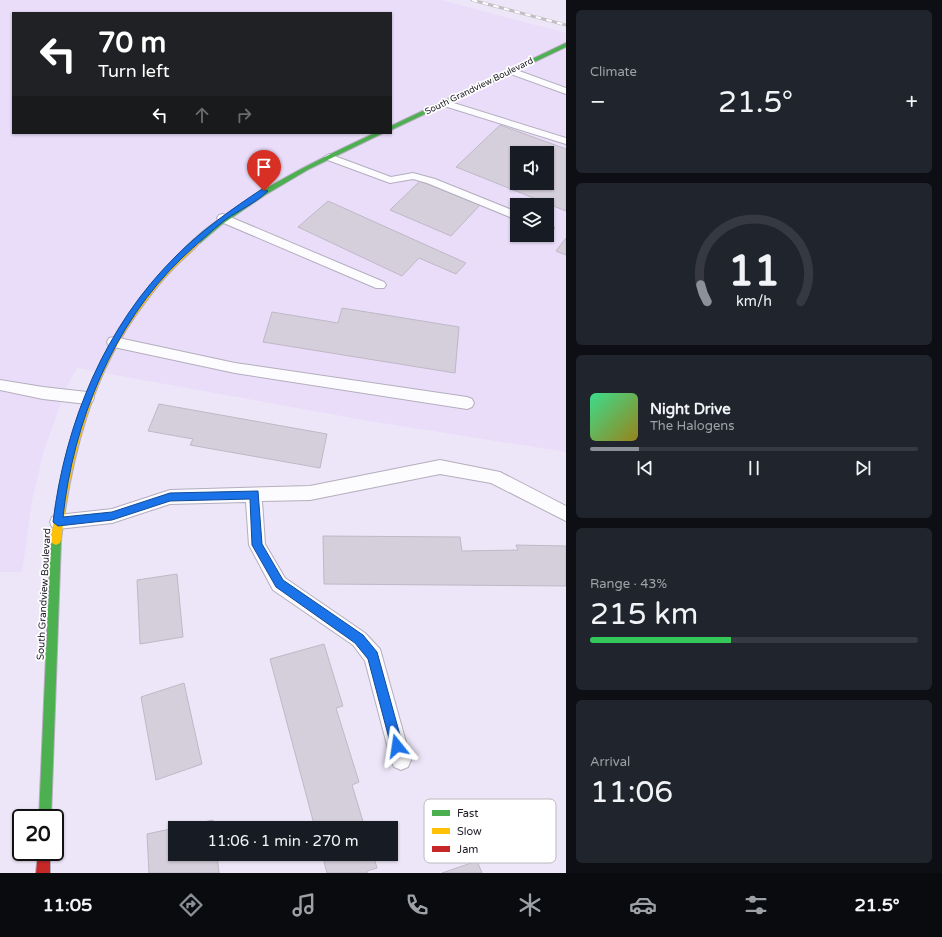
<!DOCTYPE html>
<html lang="en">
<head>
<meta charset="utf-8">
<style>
  :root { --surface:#171b24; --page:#20242c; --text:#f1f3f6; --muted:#9ea1a6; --line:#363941; --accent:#8c9099 }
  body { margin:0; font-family:"Varela Round",sans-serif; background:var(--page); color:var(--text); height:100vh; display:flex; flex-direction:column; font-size:15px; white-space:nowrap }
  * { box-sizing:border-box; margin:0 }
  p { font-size:13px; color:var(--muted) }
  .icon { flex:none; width:22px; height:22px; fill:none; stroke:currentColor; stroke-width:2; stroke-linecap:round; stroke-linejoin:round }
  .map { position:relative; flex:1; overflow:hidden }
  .panel { display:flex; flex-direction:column; gap:10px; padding:10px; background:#0d0f14; width:376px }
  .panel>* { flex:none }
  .hud { position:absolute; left:12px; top:12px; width:380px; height:122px; border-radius:0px; box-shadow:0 1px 3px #0004; background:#202124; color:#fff; overflow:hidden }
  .buttons { position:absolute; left:510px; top:146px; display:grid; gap:8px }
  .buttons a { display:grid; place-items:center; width:44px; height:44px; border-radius:0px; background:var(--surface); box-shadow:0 1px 3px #0004; font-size:20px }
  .speed { position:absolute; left:12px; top:809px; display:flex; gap:8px; font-size:20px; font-weight:700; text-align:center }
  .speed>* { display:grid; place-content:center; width:52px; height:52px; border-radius:50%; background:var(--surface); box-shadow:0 1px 3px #0004; line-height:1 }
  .speed .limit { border:2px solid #111; border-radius:6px; background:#fff; color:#111 }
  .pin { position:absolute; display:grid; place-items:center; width:34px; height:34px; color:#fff; margin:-41px -17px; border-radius:50% 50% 50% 0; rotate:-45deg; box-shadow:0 0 4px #0007 }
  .pin .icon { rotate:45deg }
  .me { position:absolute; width:44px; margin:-22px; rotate:345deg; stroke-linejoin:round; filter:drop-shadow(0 0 3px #0008) }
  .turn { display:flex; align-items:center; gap:14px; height:84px; padding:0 20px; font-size:18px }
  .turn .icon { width:52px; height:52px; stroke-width:2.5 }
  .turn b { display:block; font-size:28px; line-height:34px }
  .lanes { display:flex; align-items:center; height:38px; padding:0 20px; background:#0003; justify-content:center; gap:20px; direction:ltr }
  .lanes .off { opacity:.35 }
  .big { font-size:30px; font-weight:600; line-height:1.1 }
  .panel .card { flex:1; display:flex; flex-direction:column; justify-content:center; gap:6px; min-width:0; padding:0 14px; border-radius:6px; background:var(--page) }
  .panel .dial { align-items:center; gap:0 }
  .dial svg { height:104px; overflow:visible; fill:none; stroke:var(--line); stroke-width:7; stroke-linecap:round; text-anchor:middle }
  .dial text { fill:var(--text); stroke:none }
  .song { display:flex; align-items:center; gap:12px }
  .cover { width:48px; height:48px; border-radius:6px; background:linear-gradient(135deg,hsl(150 70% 55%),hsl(50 70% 35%)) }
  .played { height:4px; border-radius:2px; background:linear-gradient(90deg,var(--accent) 15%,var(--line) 15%) }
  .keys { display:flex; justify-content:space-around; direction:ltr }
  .heat { display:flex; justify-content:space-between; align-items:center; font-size:22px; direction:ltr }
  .charge { height:6px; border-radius:3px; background:linear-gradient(90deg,#34c759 43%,var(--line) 0) }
  .trip { position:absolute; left:168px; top:821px; width:230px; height:40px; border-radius:0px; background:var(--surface); box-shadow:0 1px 3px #0004; font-weight:600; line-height:40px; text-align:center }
  .dock { display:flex; height:64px; justify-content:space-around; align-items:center; background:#090b0e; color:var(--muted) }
  .dock .icon { width:28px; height:28px }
  .dock .on { color:var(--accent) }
  .dock b { font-size:18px; color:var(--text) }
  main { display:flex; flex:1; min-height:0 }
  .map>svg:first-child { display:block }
</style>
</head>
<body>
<main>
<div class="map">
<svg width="566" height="873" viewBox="0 0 566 873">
  <rect width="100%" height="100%" fill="#ede6f8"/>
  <path fill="#e9ddfa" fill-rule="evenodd" d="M0 0H441L566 33V452L369 421 77 368 68 384 44 450 32 501 22 572H0ZM13 13H391V133H13ZM517 153H547V183H517ZM517 205H547V235H517Z"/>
  <g fill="#d5cedb" stroke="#bfb8c6" fill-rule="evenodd">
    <path d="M500 125 566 149V211L456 167ZM517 153H547V183H517Z"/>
    <polygon points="420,181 480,205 451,236 390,210"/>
    <polygon points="328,201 466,263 456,274 419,258 402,276 298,227"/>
    <polygon points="566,238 566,255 556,251"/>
    <polygon points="342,308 459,327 455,373 263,342 272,312 338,323"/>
    <polygon points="159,404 327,434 320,468 190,445 193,439 148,431"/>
    <polygon points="323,536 460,537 462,551 518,550 516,545 566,546 566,586 324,584"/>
    <polygon points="177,574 183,637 140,644 137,580"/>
    <polygon points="324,644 343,706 336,708 359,782 352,785 365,828 315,828 270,659"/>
    <polygon points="184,683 202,764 156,780 141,697"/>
    <polygon points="213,820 214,828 176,828"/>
    <polygon points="175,828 175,854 217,854 219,873 149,873 147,834"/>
    <polygon points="322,854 373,854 377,868 367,871 367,873 327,873"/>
    <polygon points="477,861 482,873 442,873"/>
  </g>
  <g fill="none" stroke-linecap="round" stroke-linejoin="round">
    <defs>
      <g id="lane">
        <polygon points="511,68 566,88 566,94 508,73 508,69"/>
        <polygon points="444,100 566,138 566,144 441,105 439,103 441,101"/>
        <polygon points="329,154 391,177 413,173 435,179 517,212 517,220 427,183 413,179 390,183 325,159 324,157"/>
        <polygon points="223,214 384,282 386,285 384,288 376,288 219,221 217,218 219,215"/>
        <polygon points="547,224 552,225 554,228 552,231 547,232"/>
        <polygon points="114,337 235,363 467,397 472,399 474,403 472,407 467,409 235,373 109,346 107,342 109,338"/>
        <polygon points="0,380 43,387 87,392 92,394 94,398 92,402 87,404 43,399 0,390"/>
        <polygon points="440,460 500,472 566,506 566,521 491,483 440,474 310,500 262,501 265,544 285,578 365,633 380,649 411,760 408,767 401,770 394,767 391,760 365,661 353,645 273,590 249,545 246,502 170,504 112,523 58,529 52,527 50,522 52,517 58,515 112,509 170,490 310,486"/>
      </g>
      <g id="fast">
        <polygon points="566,43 566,47 391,130 391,126"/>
        <path d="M375 133H383L309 169 265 195 221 225 200 243H194L193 241C202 230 216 222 227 214 273 181 324 157 375 133Z"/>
        <polygon points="56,535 60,537 61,540 51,818 39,818 51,540 52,537"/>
      </g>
      <path id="slow" d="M194 239H200L201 241C192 252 180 261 171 271 161 281 152 293 144 304 92 372 71 457 61 540L60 543 56 545 52 543 51 540C62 452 84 375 137 302 154 279 174 259 194 239Z"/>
      <polygon id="jam" points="38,852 50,852 50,873 36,873"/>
    </defs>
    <use href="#lane" stroke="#b4aebd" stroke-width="2"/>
    <use href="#fast" stroke="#b4aebd" stroke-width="2"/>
    <use href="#slow" stroke="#b4aebd" stroke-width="2"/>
    <use href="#jam" stroke="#b4aebd" stroke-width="2"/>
    <use href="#lane" fill="#fcfbfe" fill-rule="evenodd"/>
    <use href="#fast" fill="#4caf50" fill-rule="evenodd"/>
    <use href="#slow" fill="#ffc107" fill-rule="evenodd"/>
    <use href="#jam" fill="#c62828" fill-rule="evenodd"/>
    <defs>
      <polyline id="rail" points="472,0 566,25"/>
    </defs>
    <use href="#rail" stroke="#c2c0c5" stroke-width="3"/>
    <use href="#rail" stroke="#fff" stroke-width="2" stroke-dasharray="5.5" stroke-linecap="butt"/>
  </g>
  <path fill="#1a73e8" stroke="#114b97" d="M262 189 268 191C256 203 239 210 225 220 211 231 196 245 182 258 113 324 73 423 63 517L112 512 170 493 258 491 262 544 283 580 363 635 377 652 403 746 401 750 397 752 393 750 391 746 368 659 355 643 276 587 252 545 250 499 170 501 112 520 58 526 53 522C65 423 105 326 176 256 202 230 232 209 262 189Z"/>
  <g text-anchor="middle" stroke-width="3.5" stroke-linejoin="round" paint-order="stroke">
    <g font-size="9" fill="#1e1924" stroke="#fff">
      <text transform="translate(479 86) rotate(-26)" y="3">South Grandview Boulevard</text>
    </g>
    <g font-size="10" fill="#1e1924" stroke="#fff">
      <text transform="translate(43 594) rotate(-87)" y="4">South Grandview Boulevard</text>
    </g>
  </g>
  <rect x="424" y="799" width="132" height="64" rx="6" fill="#fff" stroke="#bcbabd" stroke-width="1"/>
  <rect x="432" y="810" width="18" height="6" fill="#4caf50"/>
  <rect x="432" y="828" width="18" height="6" fill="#ffc107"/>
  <rect x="432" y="846" width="18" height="6" fill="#c62828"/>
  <g font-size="11" fill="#1e1924">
    <text x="457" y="817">Fast</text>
    <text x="457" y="835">Slow</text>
    <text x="457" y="853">Jam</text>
  </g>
</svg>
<div class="buttons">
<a><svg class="icon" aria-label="sound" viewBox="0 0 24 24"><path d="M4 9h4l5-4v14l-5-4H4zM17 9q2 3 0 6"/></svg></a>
<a><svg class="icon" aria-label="layers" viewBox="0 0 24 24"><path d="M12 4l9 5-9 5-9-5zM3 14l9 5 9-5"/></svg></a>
</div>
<div class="speed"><div class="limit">20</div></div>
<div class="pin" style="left:264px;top:191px;background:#d93025"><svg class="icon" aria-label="arrive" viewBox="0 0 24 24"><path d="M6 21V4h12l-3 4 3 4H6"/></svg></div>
<svg class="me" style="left:397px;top:746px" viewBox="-20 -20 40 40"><path d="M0-17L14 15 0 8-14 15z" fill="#1a73e8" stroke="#fff" stroke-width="4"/></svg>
<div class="trip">11:06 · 1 min · 270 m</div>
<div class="hud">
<div class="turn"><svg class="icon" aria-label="left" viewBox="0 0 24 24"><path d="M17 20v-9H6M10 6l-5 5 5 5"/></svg><div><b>70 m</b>Turn left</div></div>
<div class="lanes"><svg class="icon" aria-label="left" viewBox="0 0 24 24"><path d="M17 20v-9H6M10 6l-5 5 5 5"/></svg><svg class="icon off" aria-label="ahead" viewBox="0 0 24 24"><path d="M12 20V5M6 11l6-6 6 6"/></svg><svg class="icon off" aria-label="right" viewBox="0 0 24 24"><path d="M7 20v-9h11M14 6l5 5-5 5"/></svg></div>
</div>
</div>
<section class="panel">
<div class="card"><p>Climate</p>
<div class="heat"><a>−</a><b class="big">21.5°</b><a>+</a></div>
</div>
<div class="card dial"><svg viewBox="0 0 100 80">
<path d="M14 69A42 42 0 1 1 86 69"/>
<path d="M14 69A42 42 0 0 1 9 56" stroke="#8c9099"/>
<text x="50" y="56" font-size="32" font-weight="700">11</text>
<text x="50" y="72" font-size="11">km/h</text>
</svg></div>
<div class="card">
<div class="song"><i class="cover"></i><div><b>Night Drive</b><p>The Halogens</p></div></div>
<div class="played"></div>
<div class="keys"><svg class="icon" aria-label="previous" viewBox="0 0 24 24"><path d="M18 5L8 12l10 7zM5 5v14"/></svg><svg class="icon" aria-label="pause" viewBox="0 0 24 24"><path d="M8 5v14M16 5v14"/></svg><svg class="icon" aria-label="next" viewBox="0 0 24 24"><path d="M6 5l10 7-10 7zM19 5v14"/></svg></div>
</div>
<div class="card"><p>Range · 43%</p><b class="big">215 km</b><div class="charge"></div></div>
<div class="card"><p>Arrival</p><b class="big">11:06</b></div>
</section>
</main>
<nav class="dock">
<b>11:05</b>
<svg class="icon on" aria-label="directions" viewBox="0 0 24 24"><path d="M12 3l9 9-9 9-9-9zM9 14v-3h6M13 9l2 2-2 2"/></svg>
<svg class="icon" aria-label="music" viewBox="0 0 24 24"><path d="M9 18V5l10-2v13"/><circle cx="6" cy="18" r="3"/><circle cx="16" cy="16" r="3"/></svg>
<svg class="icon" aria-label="phone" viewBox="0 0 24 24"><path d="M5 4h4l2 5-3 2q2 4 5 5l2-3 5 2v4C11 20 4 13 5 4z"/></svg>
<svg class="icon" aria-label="climate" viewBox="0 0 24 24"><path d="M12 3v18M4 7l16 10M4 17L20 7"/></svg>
<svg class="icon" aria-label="car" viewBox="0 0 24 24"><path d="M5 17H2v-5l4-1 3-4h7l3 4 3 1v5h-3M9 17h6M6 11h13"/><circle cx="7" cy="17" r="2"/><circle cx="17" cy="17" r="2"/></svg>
<svg class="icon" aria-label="filters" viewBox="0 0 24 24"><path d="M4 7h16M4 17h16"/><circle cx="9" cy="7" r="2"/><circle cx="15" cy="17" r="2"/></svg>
<b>21.5°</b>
</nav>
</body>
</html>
